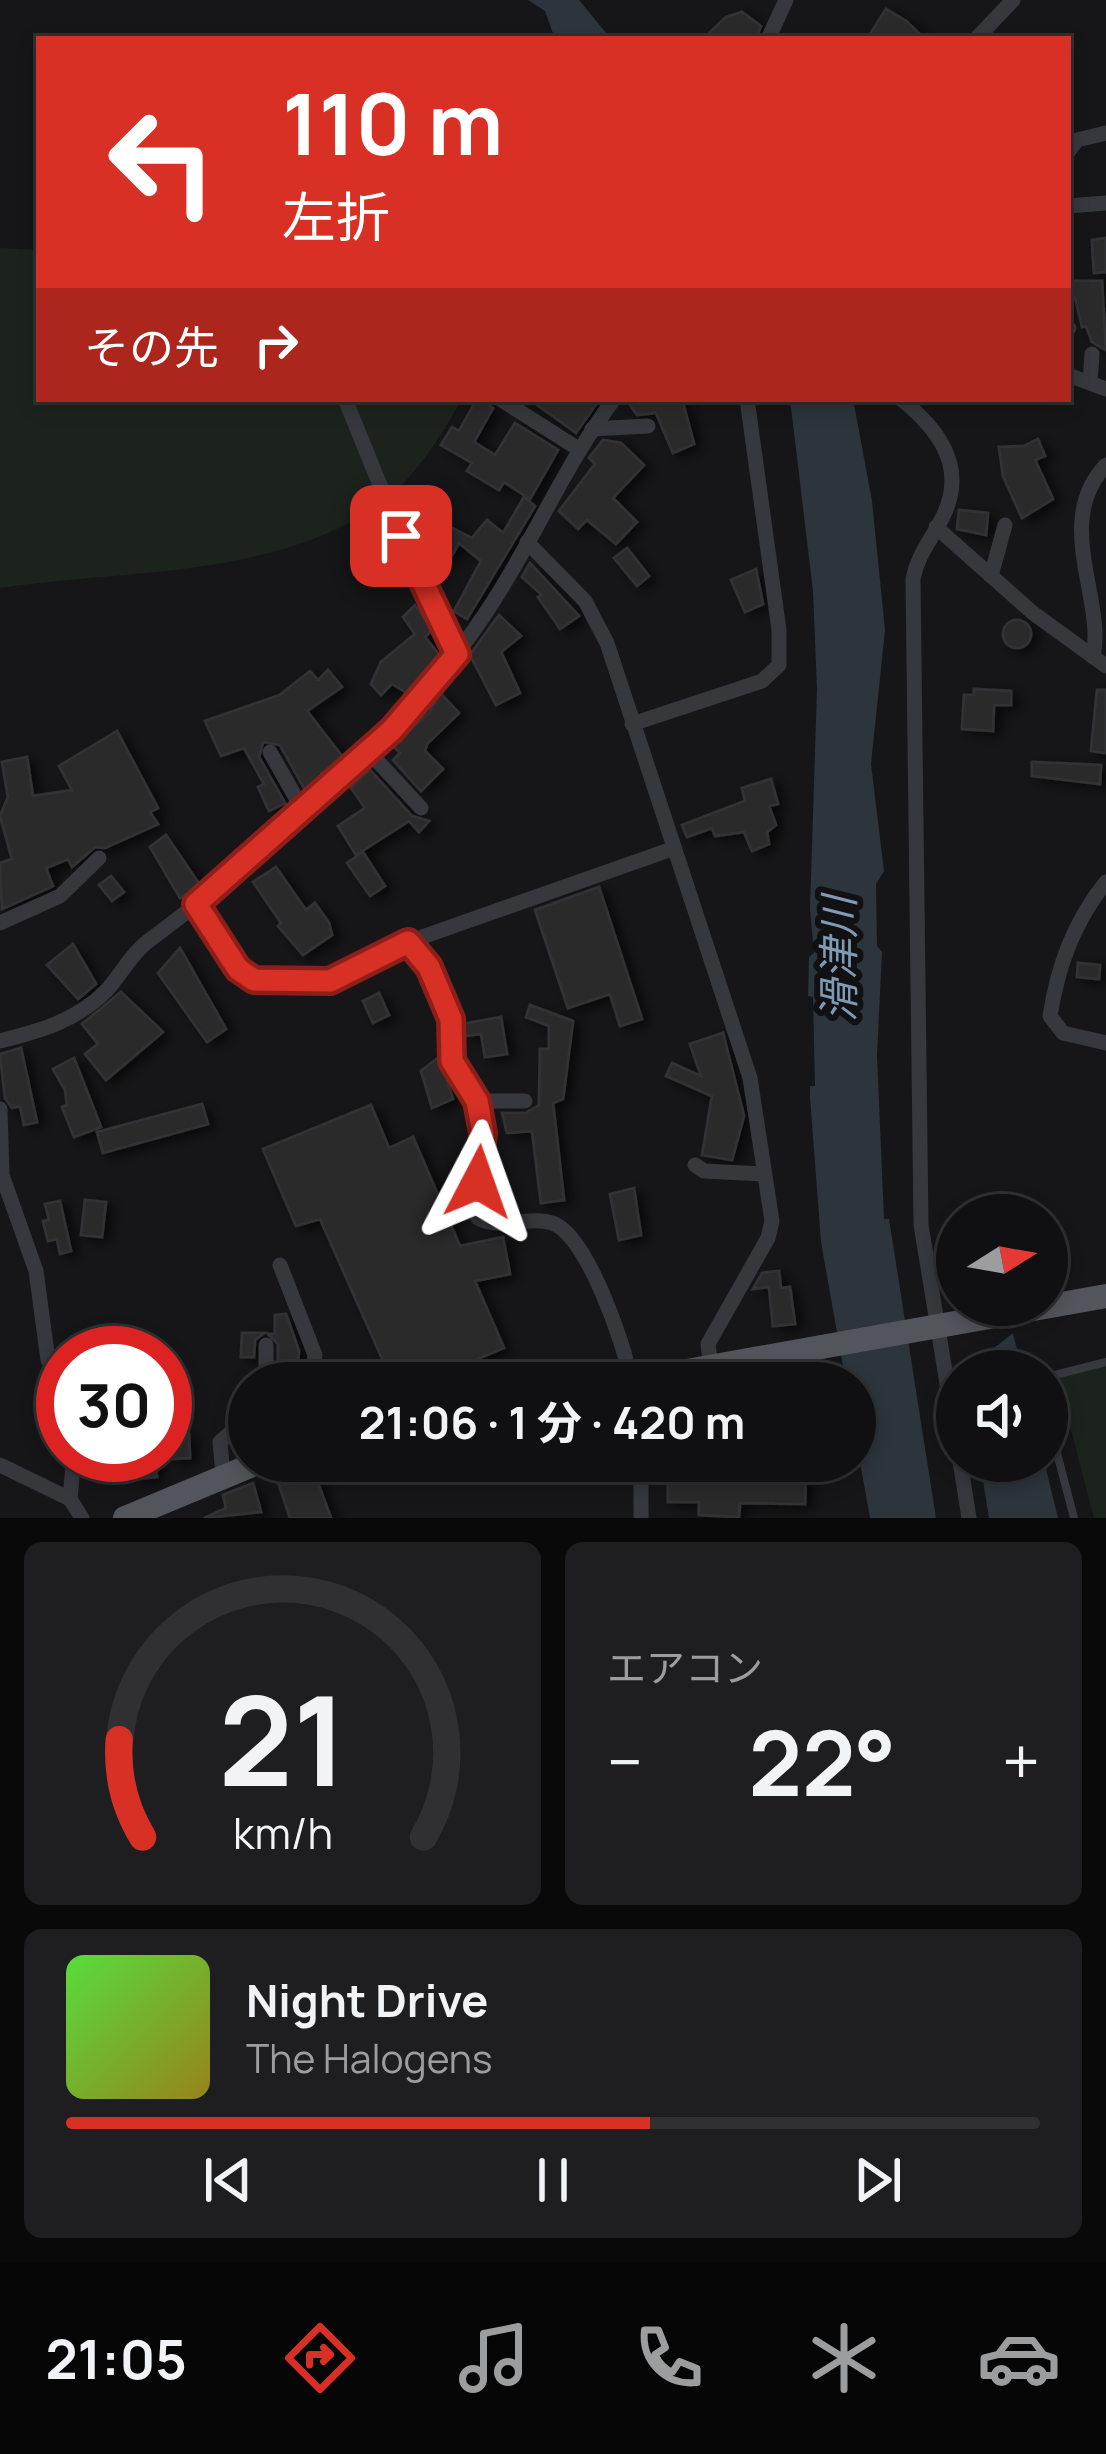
<!DOCTYPE html>
<html lang="ja">
<head>
<meta charset="utf-8">
<style>
  :root { --surface:#101012; --page:#1e1e20; --text:#f1f3f6; --muted:#9c9d9f; --line:#303032; --accent:#d93025 }
  body { margin:0; font-family:Manrope,"Noto Sans JP",sans-serif; background:var(--page); color:var(--text); height:100vh; display:flex; flex-direction:column; font-size:45px; white-space:nowrap }
  * { box-sizing:border-box; margin:0 }
  p { font-size:39px; color:var(--muted) }
  .icon { flex:none; width:66px; height:66px; fill:none; stroke:currentColor; stroke-width:2; stroke-linecap:round; stroke-linejoin:round }
  .map { position:relative; height:1518px; overflow:hidden }
  .side { display:flex; flex-direction:column; gap:24px; padding:24px; background:#09090a; flex:1 }
  .side>* { flex:none }
  .top-card { position:absolute; left:36px; top:36px; width:1035px; height:366px; border-radius:0px; box-shadow:0 6px 18px #0003,0 0 0 3px var(--line); background:#d93025; color:#fff; overflow:hidden }
  .needle { width:78px; rotate:79deg }
  .tools { position:absolute; left:936px; top:1194px; display:grid; gap:24px }
  .tools a { display:grid; place-items:center; width:132px; height:132px; border-radius:50%; background:var(--surface); box-shadow:0 6px 18px #0003,0 0 0 3px var(--line); font-size:60px }
  .speed { position:absolute; left:36px; top:1326px; display:flex; gap:24px; font-size:60px; font-weight:700; text-align:center }
  .speed>* { display:grid; place-content:center; width:156px; height:156px; border-radius:50%; background:var(--surface); box-shadow:0 6px 18px #0003,0 0 0 3px var(--line); line-height:1 }
  .speed .limit { border:18px solid #d22; background:#fff; color:#111 }
  .pin { position:absolute; display:grid; place-items:center; width:102px; height:102px; color:#fff; margin:-51px; border-radius:24px; box-shadow:0 6px 18px #0006 }
  .me { position:absolute; width:132px; margin:-66px; rotate:4deg; stroke-linejoin:round; filter:drop-shadow(0 0 9px #0008) }
  .turn { display:flex; align-items:center; gap:42px; height:252px; padding:0 48px; font-size:54px }
  .turn .icon { width:156px; height:156px; stroke-width:2.5 }
  .turn b { display:block; font-size:84px; line-height:102px }
  .then { display:flex; align-items:center; height:114px; padding:0 48px; background:#0003; gap:24px; font-size:45px }
  .big { font-size:90px; font-weight:700; line-height:1.1 }
  .side .widget { flex:1; display:flex; flex-direction:column; justify-content:center; gap:18px; min-width:0; padding:0 42px; border-radius:18px; background:var(--page) }
  .side .dial { align-items:center; gap:0 }
  .dial svg { height:312px; overflow:visible; fill:none; stroke:var(--line); stroke-width:7; stroke-linecap:round; text-anchor:middle }
  .dial text { fill:var(--text); stroke:none }
  .song { display:flex; align-items:center; gap:36px }
  .cover { width:144px; height:144px; border-radius:18px; background:linear-gradient(135deg,hsl(110 70% 55%),hsl(50 70% 35%)) }
  .played { height:12px; border-radius:6px; background:linear-gradient(90deg,var(--accent) 60%,var(--line) 60%) }
  .keys { display:flex; justify-content:space-around; direction:ltr }
  .heat { display:flex; justify-content:space-between; align-items:center; font-size:66px; direction:ltr }
  .side .tiles { flex:1; display:grid; gap:24px; grid-template-columns:1fr 1fr }
  .widget:last-child { grid-column:span 2 }
  .trip { position:absolute; left:228px; top:1362px; width:648px; height:120px; border-radius:60px; background:var(--surface); box-shadow:0 6px 18px #0003,0 0 0 3px var(--line); font-weight:700; line-height:120px; text-align:center }
  .dock { display:flex; height:192px; justify-content:space-around; align-items:center; background:#060607; color:var(--muted) }
  .dock .icon { width:84px; height:84px }
  .dock .selected { color:var(--accent) }
  .dock b { font-size:54px; color:var(--text) }
  .map>svg:first-child { display:block }
</style>
</head>
<body>
<div class="map">
<svg width="1106" height="1518" viewBox="0 0 1106 1518">
  <defs>
    <filter id="shadow"><feDropShadow dx="7" dy="4" stdDeviation="6" flood-color="#0009"/></filter>
  </defs>
  <rect width="100%" height="100%" fill="#161618"/>
  <g fill="#1c231d">
    <path d="M0 248 39 250V399H462C441 436 412 483 376 507 267 579 124 569 0 588Z"/>
    <polygon points="1106,1363 1106,1518 1094,1518 1057,1376"/>
  </g>
  <g fill="#2c353c">
    <polygon points="528,0 579,0 611,39 555,39 545,11"/>
    <polygon points="790,399 853,399 872,501 885,630 871,764 884,871 876,884 877,946 882,952 877,1055 884,1219 889,1219 936,1518 870,1518 855,1434 855,1383 846,1383 821,1242 810,1097 810,1086 815,1086 813,997 808,996 809,957 814,953 810,909 817,689 813,591"/>
    <polygon points="1013,1333 1022,1371 982,1371 989,1352"/>
    <polygon points="980,1461 1044,1461 1058,1518 989,1518"/>
  </g>
  <g fill="#29292c" stroke="#303034" stroke-width="3" filter="url(#shadow)">
    <polygon points="886,9 906,21 925,39 867,39"/>
    <polygon points="742,12 761,26 756,39 703,39 726,17"/>
    <polygon points="1106,238 1106,272 1094,273 1092,240"/>
    <polygon points="1068,281 1102,281 1106,350 1092,342 1086,326 1082,327 1075,297 1068,297"/>
    <polygon points="477,399 493,408 474,442 495,455 515,423 558,450 530,499 504,482 499,490 467,471 472,463 441,445 452,427 459,431"/>
    <polygon points="529,399 591,399 597,403 576,433"/>
    <polygon points="626,399 682,399 694,444 673,453 656,413 637,415"/>
    <polygon points="1038,439 1045,456 1035,460 1053,499 1022,518 1003,476 999,447 1024,446"/>
    <polygon points="603,440 621,443 644,465 613,498 637,522 616,544 587,520 578,529 559,511 595,464 589,458"/>
    <polygon points="524,497 535,506 467,619 454,611 481,561 459,543 450,559 433,550 437,538 444,524 472,538 487,520 503,533"/>
    <polygon points="959,510 988,513 986,535 957,529"/>
    <polygon points="627,548 649,576 637,586 614,558"/>
    <polygon points="530,563 579,616 560,629 538,597 542,595 522,577"/>
    <polygon points="756,569 763,604 745,612 731,580"/>
    <polygon points="415,605 432,630 425,637 440,656 409,694 392,684 381,695 371,684 381,662 415,634 403,617"/>
    <polygon points="499,615 521,636 501,652 520,693 496,705 470,655"/>
    <circle cx="1017" cy="634" r="14"/>
    <polygon points="328,670 342,687 307,711 345,760 308,787 308,795 280,745 263,742 259,757 285,803 269,811 258,787 264,784 244,748 221,756 205,721 280,695 310,671 318,680"/>
    <polygon points="974,689 1011,691 1011,705 994,705 993,731 962,729 964,695 974,695"/>
    <polygon points="1097,690 1106,690 1106,753 1091,751"/>
    <polygon points="440,693 459,713 427,744 425,751 443,769 421,791 393,760 400,753 393,746 430,712"/>
    <polygon points="117,731 158,808 150,812 158,824 105,848 95,847 72,867 68,859 46,868 53,886 2,909 0,863 12,859 0,816 8,797 2,762 27,757 33,796 72,790 59,766"/>
    <polygon points="1032,762 1101,765 1100,784 1032,776"/>
    <polygon points="370,770 412,816 429,821 419,832 409,821 356,855 338,826 365,808 351,788"/>
    <polygon points="771,779 778,804 769,806 776,825 767,832 769,844 752,851 744,832 715,836 712,828 687,837 682,825 745,801 742,788"/>
    <polygon points="166,835 200,885 180,898 150,847"/>
    <polygon points="363,852 385,886 370,896 347,863"/>
    <polygon points="276,867 306,910 315,903 329,923 332,935 303,955 278,926 281,923 253,882"/>
    <polygon points="111,876 124,892 112,901 99,885"/>
    <polygon points="599,887 642,1019 620,1026 610,994 568,1008 535,910"/>
    <polygon points="73,944 96,984 78,999 47,965"/>
    <polygon points="180,948 226,1029 207,1042 158,973"/>
    <polygon points="1078,963 1100,965 1099,979 1077,977"/>
    <polygon points="121,992 163,1032 106,1080 85,1054 98,1044 82,1024"/>
    <polygon points="379,993 389,1015 373,1023 363,1001"/>
    <polygon points="530,1005 573,1021 563,1099 553,1103 564,1200 541,1203 532,1131 507,1133 502,1113 526,1113 539,1105 540,1049 549,1049 549,1026 526,1017"/>
    <polygon points="501,1017 507,1054 485,1057 481,1034 464,1036 463,1024"/>
    <polygon points="723,1033 744,1116 732,1160 702,1155 712,1096 666,1076 672,1063 701,1076 690,1044"/>
    <polygon points="21,1048 37,1122 24,1125 20,1106 12,1108 5,1098 0,1054"/>
    <polygon points="439,1057 453,1099 432,1108 421,1071"/>
    <polygon points="74,1058 101,1127 74,1137 62,1107 67,1105 65,1090 53,1069"/>
    <polygon points="202,1104 208,1124 103,1153 97,1132"/>
    <polygon points="371,1105 389,1148 413,1137 460,1246 503,1237 510,1274 475,1281 504,1348 419,1383 393,1383 320,1219 296,1226 263,1149"/>
    <polygon points="634,1188 641,1235 619,1240 610,1194"/>
    <polygon points="85,1200 106,1202 102,1237 81,1235"/>
    <polygon points="60,1201 71,1251 60,1254 57,1239 48,1241 43,1221 49,1220 45,1204"/>
    <polygon points="779,1271 781,1288 790,1287 795,1324 773,1326 769,1287 753,1289 762,1273"/>
    <polygon points="286,1314 299,1351 297,1369 278,1369 278,1344 268,1334 275,1334 275,1315"/>
    <polygon points="242,1333 264,1333 255,1340 254,1357 241,1357"/>
    <polygon points="189,1434 190,1458 171,1459 170,1435"/>
    <polygon points="131,1455 153,1456 157,1477 137,1479"/>
    <polygon points="295,1461 310,1461 331,1518 290,1518 277,1479 285,1477 281,1466"/>
    <polygon points="668,1461 806,1461 805,1504 740,1503 739,1517 699,1515 699,1502 668,1502"/>
    <polygon points="253,1483 261,1512 204,1518 226,1508 223,1495"/>
  </g>
  <g fill="none" stroke-linecap="round" stroke-linejoin="round">
    <g stroke="#37383d" stroke-width="8">
      <polyline points="1047,1377 1106,1362"/>
      <polyline points="1047,1415 1074,1518"/>
    </g>
    <g stroke="#37383d" stroke-width="15">
      <polyline points="768,39 786,0"/>
      <polyline points="976,39 1013,0"/>
      <polyline points="1068,152 1077,140 1106,133"/>
      <polyline points="1068,206 1106,203"/>
      <polyline points="1068,329 1069,328"/>
      <polyline points="1068,375 1106,389"/>
      <polyline points="1090,382 1092,354"/>
      <polyline points="345,399 415,571 457,654"/>
      <polyline points="500,399 577,448"/>
      <path d="M901 399C936 427 966 464 945 512 935 536 918 552 913 579L921 1225 957 1444"/>
      <polyline points="592,429 648,426"/>
      <polyline points="936,527 1033,613 1106,666"/>
      <polyline points="527,542 585,601 607,643 750,1078 772,1221 768,1238 708,1344 711,1367"/>
      <polyline points="991,576 1005,525"/>
      <path d="M1093 657C1106 600 1052 522 1106 465"/>
      <polyline points="632,724 762,681 779,665 779,630 747,399"/>
      <polyline points="270,752 304,812"/>
      <polyline points="369,752 421,808"/>
      <path d="M1106 882C1074 922 1058 965 1050 1016L1063 1033 1106 1043"/>
      <polyline points="196,905 237,969 254,980 330,981 408,942 672,849"/>
      <polyline points="0,923 60,896 99,858"/>
      <path d="M408 942 429 967 443 998 451 1019 452 1061 477 1101 483 1133 478 1218C501 1231 529 1215 552 1223 587 1234 625 1346 631 1381"/>
      <path d="M0 1041C40 1031 76 1021 106 991 121 975 130 955 147 942 272 848 400 743 487 611 533 542 564 466 614 399"/>
      <polyline points="477,1101 525,1101"/>
      <polyline points="0,1109 2,1175 36,1271 48,1360 63,1381"/>
      <polyline points="695,1165 704,1171 764,1174"/>
      <polyline points="280,1265 315,1355 311,1383"/>
      <polyline points="266,1383 266,1345"/>
      <polyline points="960,1461 969,1518"/>
      <polyline points="0,1465 70,1499 82,1518"/>
      <polyline points="223,1474 220,1442 249,1417"/>
      <polyline points="70,1499 74,1455"/>
      <polyline points="641,1518 641,1461"/>
    </g>
    <g stroke="#53555c" stroke-width="24">
      <polyline points="620,1383 1106,1296"/>
      <polyline points="125,1518 262,1461"/>
    </g>
  </g>
  <g fill="none" stroke-linecap="round" stroke-linejoin="round">
    <defs>
      <polyline id="route" points="401,536 457,654 392,730 196,904 238,969 254,980 330,981 408,942 429,967 451,1019 452,1061 477,1101 483,1133 478,1182"/>
    </defs>
    <use href="#route" stroke="#8d1f18" stroke-width="30"/>
    <use href="#route" stroke="#d93025" stroke-width="21"/>
  </g>
  <g text-anchor="middle" stroke-width="12" stroke-linejoin="round" paint-order="stroke">
    <g font-size="42" font-style="italic" fill="#7f9bb3" stroke="#111113">
      <text transform="translate(839 959) rotate(-90)" y="15">滑津川</text>
    </g>
  </g>
</svg>
<div class="tools">
<a><svg class="needle" viewBox="-14 -14 28 28"><path d="M0-13l5 13h-10z" fill="#e53935"/><path d="M0 13l5-13h-10z" fill="#9c9d9f"/></svg></a>
<a><svg class="icon" aria-label="sound" viewBox="0 0 24 24"><path d="M4 9h4l5-4v14l-5-4H4zM17 9q2 3 0 6"/></svg></a>
</div>
<div class="speed"><div class="limit">30</div></div>
<div class="pin" style="left:401px;top:536px;background:#d93025"><svg class="icon" aria-label="arrive" viewBox="0 0 24 24"><path d="M6 21V4h12l-3 4 3 4H6"/></svg></div>
<svg class="me" style="left:478px;top:1182px" viewBox="-20 -20 40 40"><path d="M0-17L14 15 0 8-14 15z" fill="#d93025" stroke="#fff" stroke-width="4"/></svg>
<div class="trip">21:06 · 1 分 · 420 m</div>
<div class="top-card">
<div class="turn"><svg class="icon" aria-label="left" viewBox="0 0 24 24"><path d="M17 20v-9H6M10 6l-5 5 5 5"/></svg><div><b>110 m</b>左折</div></div>
<div class="then">その先<svg class="icon" aria-label="right" viewBox="0 0 24 24"><path d="M7 20v-9h11M14 6l5 5-5 5"/></svg></div>
</div>
</div>
<section class="side">
<div class="tiles">
<div class="widget dial"><svg viewBox="0 0 100 80">
<path d="M14 69A42 42 0 1 1 86 69"/>
<path d="M14 69A42 42 0 0 1 8 44" stroke="#d93025"/>
<text x="50" y="56" font-size="32" font-weight="700">21</text>
<text x="50" y="72" font-size="11">km/h</text>
</svg></div>
<div class="widget"><p>エアコン</p>
<div class="heat"><a>−</a><b class="big">22°</b><a>+</a></div>
</div>
<div class="widget">
<div class="song"><i class="cover"></i><div><b>Night Drive</b><p>The Halogens</p></div></div>
<div class="played"></div>
<div class="keys"><svg class="icon" aria-label="previous" viewBox="0 0 24 24"><path d="M18 5L8 12l10 7zM5 5v14"/></svg><svg class="icon" aria-label="pause" viewBox="0 0 24 24"><path d="M8 5v14M16 5v14"/></svg><svg class="icon" aria-label="next" viewBox="0 0 24 24"><path d="M6 5l10 7-10 7zM19 5v14"/></svg></div>
</div>
</div>
</section>
<nav class="dock">
<b>21:05</b>
<svg class="icon selected" aria-label="directions" viewBox="0 0 24 24"><path d="M12 3l9 9-9 9-9-9zM9 14v-3h6M13 9l2 2-2 2"/></svg>
<svg class="icon" aria-label="music" viewBox="0 0 24 24"><path d="M9 18V5l10-2v13"/><circle cx="6" cy="18" r="3"/><circle cx="16" cy="16" r="3"/></svg>
<svg class="icon" aria-label="phone" viewBox="0 0 24 24"><path d="M5 4h4l2 5-3 2q2 4 5 5l2-3 5 2v4C11 20 4 13 5 4z"/></svg>
<svg class="icon" aria-label="climate" viewBox="0 0 24 24"><path d="M12 3v18M4 7l16 10M4 17L20 7"/></svg>
<svg class="icon" aria-label="car" viewBox="0 0 24 24"><path d="M5 17H2v-5l4-1 3-4h7l3 4 3 1v5h-3M9 17h6M6 11h13"/><circle cx="7" cy="17" r="2"/><circle cx="17" cy="17" r="2"/></svg>
</nav>
</body>
</html>
